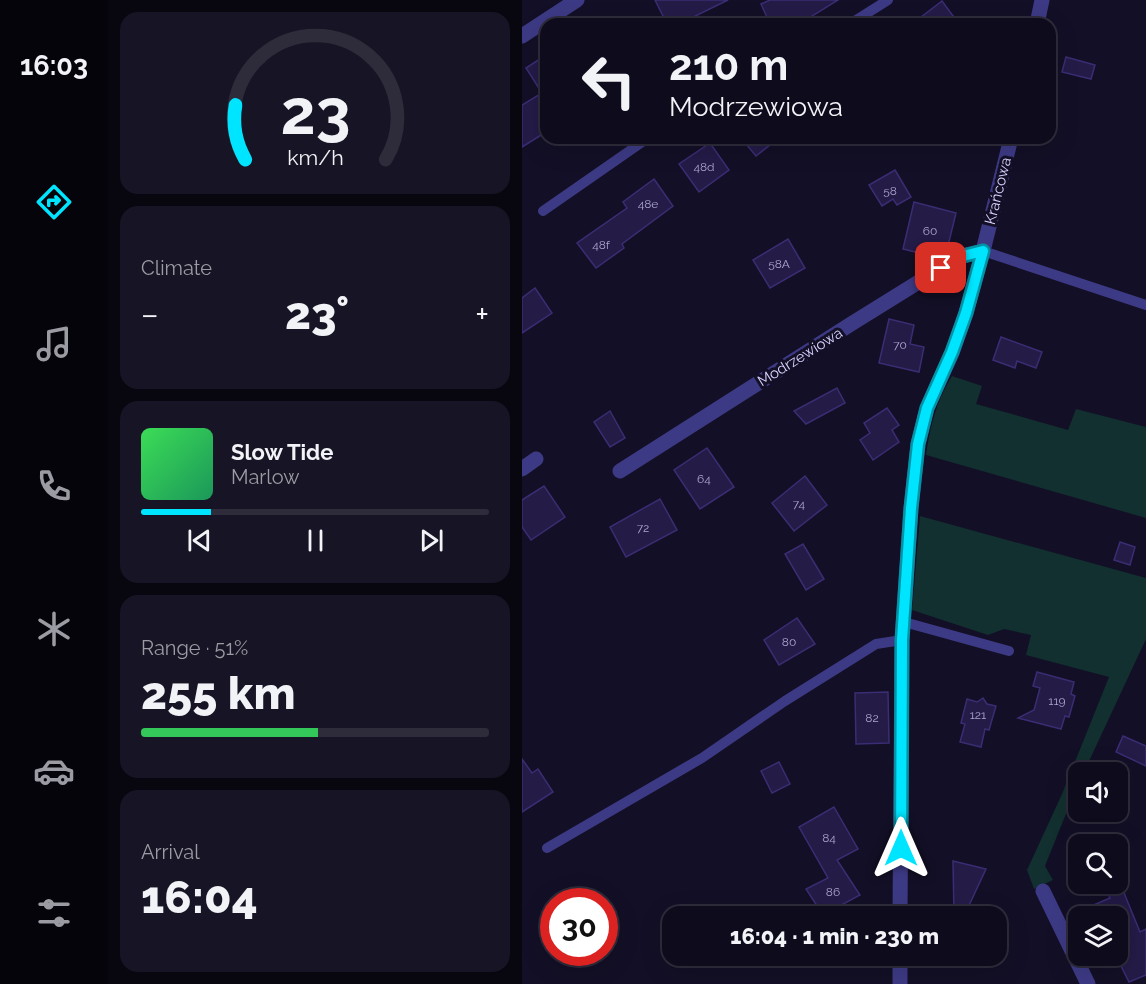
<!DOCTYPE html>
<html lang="en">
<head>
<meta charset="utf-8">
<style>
  :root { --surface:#0e0b1c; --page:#171425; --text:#f1f3f6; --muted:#9b9ba3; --line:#2e2b3b; --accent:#00e5ff }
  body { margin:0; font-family:Raleway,sans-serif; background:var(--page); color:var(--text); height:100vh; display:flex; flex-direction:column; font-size:22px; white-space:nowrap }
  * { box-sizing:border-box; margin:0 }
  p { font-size:20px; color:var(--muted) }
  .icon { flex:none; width:33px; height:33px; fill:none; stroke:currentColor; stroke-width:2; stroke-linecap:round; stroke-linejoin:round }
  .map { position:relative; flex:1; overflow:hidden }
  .details { display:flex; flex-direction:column; gap:12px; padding:12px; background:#08060f; width:414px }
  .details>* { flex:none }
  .banner { position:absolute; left:18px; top:18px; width:516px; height:126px; border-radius:18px; box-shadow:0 6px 24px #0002,0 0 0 2px var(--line); background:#0e0b1c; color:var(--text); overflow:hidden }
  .buttons { position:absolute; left:546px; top:762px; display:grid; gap:12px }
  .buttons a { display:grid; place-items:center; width:60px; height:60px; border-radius:12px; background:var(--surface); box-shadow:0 6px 24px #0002,0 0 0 2px var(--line); font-size:30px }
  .speed { position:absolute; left:18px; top:888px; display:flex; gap:12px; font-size:30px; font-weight:700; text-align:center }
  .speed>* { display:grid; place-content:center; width:78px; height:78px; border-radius:50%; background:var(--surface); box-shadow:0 6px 24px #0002,0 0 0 2px var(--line); line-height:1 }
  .speed .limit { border:9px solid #d22; background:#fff; color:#111 }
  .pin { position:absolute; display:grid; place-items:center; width:51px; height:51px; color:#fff; margin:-26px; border-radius:12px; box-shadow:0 3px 9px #0006 }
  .me { position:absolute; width:66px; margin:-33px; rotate:0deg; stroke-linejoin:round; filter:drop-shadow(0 0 4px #0008) }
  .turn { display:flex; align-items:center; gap:21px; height:126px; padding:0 30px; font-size:27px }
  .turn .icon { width:78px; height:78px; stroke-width:2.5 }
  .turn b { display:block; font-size:42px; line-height:51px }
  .big { font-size:45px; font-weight:800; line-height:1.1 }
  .details .card { flex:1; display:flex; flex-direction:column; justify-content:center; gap:9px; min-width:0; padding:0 21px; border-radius:18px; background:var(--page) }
  .details .dial { align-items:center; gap:0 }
  .dial svg { height:156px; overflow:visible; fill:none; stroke:var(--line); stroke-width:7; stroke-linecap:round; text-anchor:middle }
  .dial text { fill:var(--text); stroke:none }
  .song { display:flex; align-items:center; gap:18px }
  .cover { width:72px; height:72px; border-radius:9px; background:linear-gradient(135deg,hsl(130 70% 55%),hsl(150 70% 35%)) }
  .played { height:6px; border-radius:3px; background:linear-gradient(90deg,var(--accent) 20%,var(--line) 20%) }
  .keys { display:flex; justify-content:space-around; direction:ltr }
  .heat { display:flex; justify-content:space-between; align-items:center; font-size:33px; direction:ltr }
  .charge { height:9px; border-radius:4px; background:linear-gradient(90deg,#34c759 51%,var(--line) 0) }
  .trip { position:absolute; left:140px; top:906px; width:345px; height:60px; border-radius:18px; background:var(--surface); box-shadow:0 6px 24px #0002,0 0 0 2px var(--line); font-weight:800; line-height:60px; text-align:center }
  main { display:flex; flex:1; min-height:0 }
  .tabs { display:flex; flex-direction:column; width:108px; justify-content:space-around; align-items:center; background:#06040b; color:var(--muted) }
  .tabs .icon { width:42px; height:42px }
  .tabs .on { color:var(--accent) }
  .tabs b { font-size:27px; color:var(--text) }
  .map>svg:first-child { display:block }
</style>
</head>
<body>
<main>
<nav class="tabs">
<b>16:03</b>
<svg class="icon on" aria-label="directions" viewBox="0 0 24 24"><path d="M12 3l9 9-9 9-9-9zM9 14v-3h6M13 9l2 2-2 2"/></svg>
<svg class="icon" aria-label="music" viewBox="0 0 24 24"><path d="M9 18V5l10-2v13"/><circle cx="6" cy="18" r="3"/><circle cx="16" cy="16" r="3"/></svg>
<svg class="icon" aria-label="phone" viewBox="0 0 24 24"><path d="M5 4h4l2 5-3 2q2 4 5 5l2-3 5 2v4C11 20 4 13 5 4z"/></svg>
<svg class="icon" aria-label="climate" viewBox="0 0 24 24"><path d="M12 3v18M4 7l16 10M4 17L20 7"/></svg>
<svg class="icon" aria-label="car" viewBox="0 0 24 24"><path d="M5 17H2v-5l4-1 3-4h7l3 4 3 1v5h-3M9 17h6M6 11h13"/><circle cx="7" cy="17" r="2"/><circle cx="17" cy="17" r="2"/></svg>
<svg class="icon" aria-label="filters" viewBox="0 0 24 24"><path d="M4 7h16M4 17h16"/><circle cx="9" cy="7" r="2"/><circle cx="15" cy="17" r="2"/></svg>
</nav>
<section class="details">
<div class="card dial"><svg viewBox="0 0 100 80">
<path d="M14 69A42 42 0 1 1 86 69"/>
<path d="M14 69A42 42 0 0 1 9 41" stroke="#00e5ff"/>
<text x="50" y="56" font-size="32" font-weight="700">23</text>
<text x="50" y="72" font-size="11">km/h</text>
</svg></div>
<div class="card"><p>Climate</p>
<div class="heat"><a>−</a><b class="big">23°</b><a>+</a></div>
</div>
<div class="card">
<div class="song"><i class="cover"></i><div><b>Slow Tide</b><p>Marlow</p></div></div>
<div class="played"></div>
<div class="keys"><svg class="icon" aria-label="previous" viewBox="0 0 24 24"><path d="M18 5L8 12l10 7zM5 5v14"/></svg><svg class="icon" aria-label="pause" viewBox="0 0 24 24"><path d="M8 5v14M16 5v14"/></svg><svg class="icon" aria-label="next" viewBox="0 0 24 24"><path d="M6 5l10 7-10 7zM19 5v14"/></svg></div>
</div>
<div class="card"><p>Range · 51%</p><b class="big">255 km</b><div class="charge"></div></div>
<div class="card"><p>Arrival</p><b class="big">16:04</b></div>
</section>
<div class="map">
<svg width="624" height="984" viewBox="0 0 624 984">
  <rect width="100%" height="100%" fill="#130f26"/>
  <g fill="#12302f">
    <path d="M430 376 460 386 454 404 546 430 554 409 624 427V518L404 455C408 427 414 401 430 376Z"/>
    <polygon points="398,516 624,578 624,639 562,772 556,772 556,784 523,866 531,880 512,889 505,870 540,794 587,677 504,655 509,635 482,629 466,635 390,610"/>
  </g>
  <g fill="#241b47" stroke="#3b2d73" stroke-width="1.5">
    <polygon points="133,0 206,0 157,24 145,24"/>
    <polygon points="248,0 316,0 290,16 291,19 280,24 248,24 239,4"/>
    <polygon points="420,1 437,24 390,24"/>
    <polygon points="24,55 24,132 0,147 0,105 20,93 4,68"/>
    <polygon points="544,57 573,65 569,79 540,72"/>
    <polygon points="219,138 257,138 234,156"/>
    <polygon points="188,143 207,170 177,192 157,164"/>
    <polygon points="373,170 389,197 375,205 371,199 360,206 347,185"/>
    <polygon points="132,179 151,206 100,244 102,248 74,268 55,243 105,208 101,202"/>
    <polygon points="392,202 434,213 424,254 417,258 381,249"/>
    <polygon points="266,239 283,268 248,288 231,260"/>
    <polygon points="13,288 30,313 0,333 0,298"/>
    <polygon points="367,319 392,325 388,344 402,347 397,372 357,363"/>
    <polygon points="479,337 520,352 514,368 495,361 493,368 471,360"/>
    <polygon points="315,388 323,403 284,424 272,411"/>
    <polygon points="365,408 377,425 370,430 377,442 351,460 338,440 348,433 342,423"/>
    <polygon points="88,411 103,438 88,447 72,422"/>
    <polygon points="185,448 212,487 178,509 152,470"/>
    <polygon points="283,476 305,505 272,531 250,503"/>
    <polygon points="22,486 43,517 9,540 0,527 0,500"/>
    <polygon points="138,499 155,530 104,557 88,527"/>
    <polygon points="598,542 613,547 608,565 592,560"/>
    <polygon points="281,544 302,579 284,590 263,554"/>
    <polygon points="275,618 293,644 257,665 242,640"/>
    <polygon points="515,672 552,682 549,694 553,696 547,717 543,716 539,729 496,718 512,710 518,688 511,686"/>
    <polygon points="366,692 367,743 334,744 333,693"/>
    <polygon points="461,698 465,704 474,706 467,730 463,729 459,747 438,742 443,724 439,723 445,699 455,702"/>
    <polygon points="601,736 624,746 624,766 594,752"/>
    <polygon points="0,759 10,773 16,769 31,792 0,812"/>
    <polygon points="257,762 268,784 250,793 239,771"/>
    <polygon points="312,807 336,849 315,860 338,895 301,915 284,889 306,878 277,827"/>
    <polygon points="431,861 464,869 442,916 432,916"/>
    <polygon points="596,878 618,932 624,929 624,975 607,982 596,960 596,916 546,916 588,898 586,894 596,890"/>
  </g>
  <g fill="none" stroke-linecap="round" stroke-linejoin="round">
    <g stroke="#3d3a85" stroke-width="10">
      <polyline points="328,24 366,0"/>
      <polyline points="21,211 126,138"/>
      <polyline points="461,251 624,305"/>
      <polyline points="382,622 487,651"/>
      <polyline points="25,848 180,758 263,701 354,644 380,640"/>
    </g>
    <g stroke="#3d3a85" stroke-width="15">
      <polyline points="515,24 520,0"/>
      <polyline points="0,36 55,0"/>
      <polyline points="0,469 14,459"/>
      <polyline points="98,471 329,324 437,257 461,251"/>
      <polyline points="521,891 566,984"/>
      <polyline points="378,916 380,640 389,508 396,444 405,408 430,353 444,313 461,251 489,138"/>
      <polyline points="378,984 378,956"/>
    </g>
  </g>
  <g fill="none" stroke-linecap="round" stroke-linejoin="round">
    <defs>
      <polyline id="route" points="379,848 380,640 389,508 396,444 405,408 430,352 444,313 461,251 437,257 419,268"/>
    </defs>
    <use href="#route" stroke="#0095a6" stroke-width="15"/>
    <use href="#route" stroke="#00e5ff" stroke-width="10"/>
  </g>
  <g text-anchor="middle" stroke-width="6" stroke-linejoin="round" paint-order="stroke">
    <g font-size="12" fill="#aca6d1">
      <text x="182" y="171">48d</text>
      <text x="368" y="195">58</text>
      <text x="126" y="208">48e</text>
      <text x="408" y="235">60</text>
      <text x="79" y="249">48f</text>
      <text x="257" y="268">58A</text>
      <text x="378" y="349">70</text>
      <text x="182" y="483">64</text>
      <text x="277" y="508">74</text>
      <text x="121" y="532">72</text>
      <text x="267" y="646">80</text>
      <text x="535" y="705">119</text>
      <text x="456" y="719">121</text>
      <text x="350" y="722">82</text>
      <text x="307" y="842">84</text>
      <text x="311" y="896">86</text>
    </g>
    <g font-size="15" fill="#d9d4ff" stroke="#130f26">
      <text transform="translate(476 191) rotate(-76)" y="5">Krańcowa</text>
      <text transform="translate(278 357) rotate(-32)" y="5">Modrzewiowa</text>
    </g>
  </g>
</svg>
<div class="buttons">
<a><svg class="icon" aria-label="sound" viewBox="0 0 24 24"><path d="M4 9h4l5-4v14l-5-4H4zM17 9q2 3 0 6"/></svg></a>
<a><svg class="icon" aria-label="search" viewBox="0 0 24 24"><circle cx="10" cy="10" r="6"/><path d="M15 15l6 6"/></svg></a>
<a><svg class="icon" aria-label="layers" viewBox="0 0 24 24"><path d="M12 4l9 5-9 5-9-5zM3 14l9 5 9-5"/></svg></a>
</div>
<div class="speed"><div class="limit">30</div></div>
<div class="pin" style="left:419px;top:268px;background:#d93025"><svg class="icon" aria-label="arrive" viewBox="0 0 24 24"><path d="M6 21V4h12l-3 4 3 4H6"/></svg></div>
<svg class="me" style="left:379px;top:848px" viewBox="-20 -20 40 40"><path d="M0-17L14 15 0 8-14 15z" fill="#00e5ff" stroke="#fff" stroke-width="4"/></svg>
<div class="trip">16:04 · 1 min · 230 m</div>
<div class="banner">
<div class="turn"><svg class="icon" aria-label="left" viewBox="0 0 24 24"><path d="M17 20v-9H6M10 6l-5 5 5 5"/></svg><div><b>210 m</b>Modrzewiowa</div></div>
</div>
</div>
</main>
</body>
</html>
